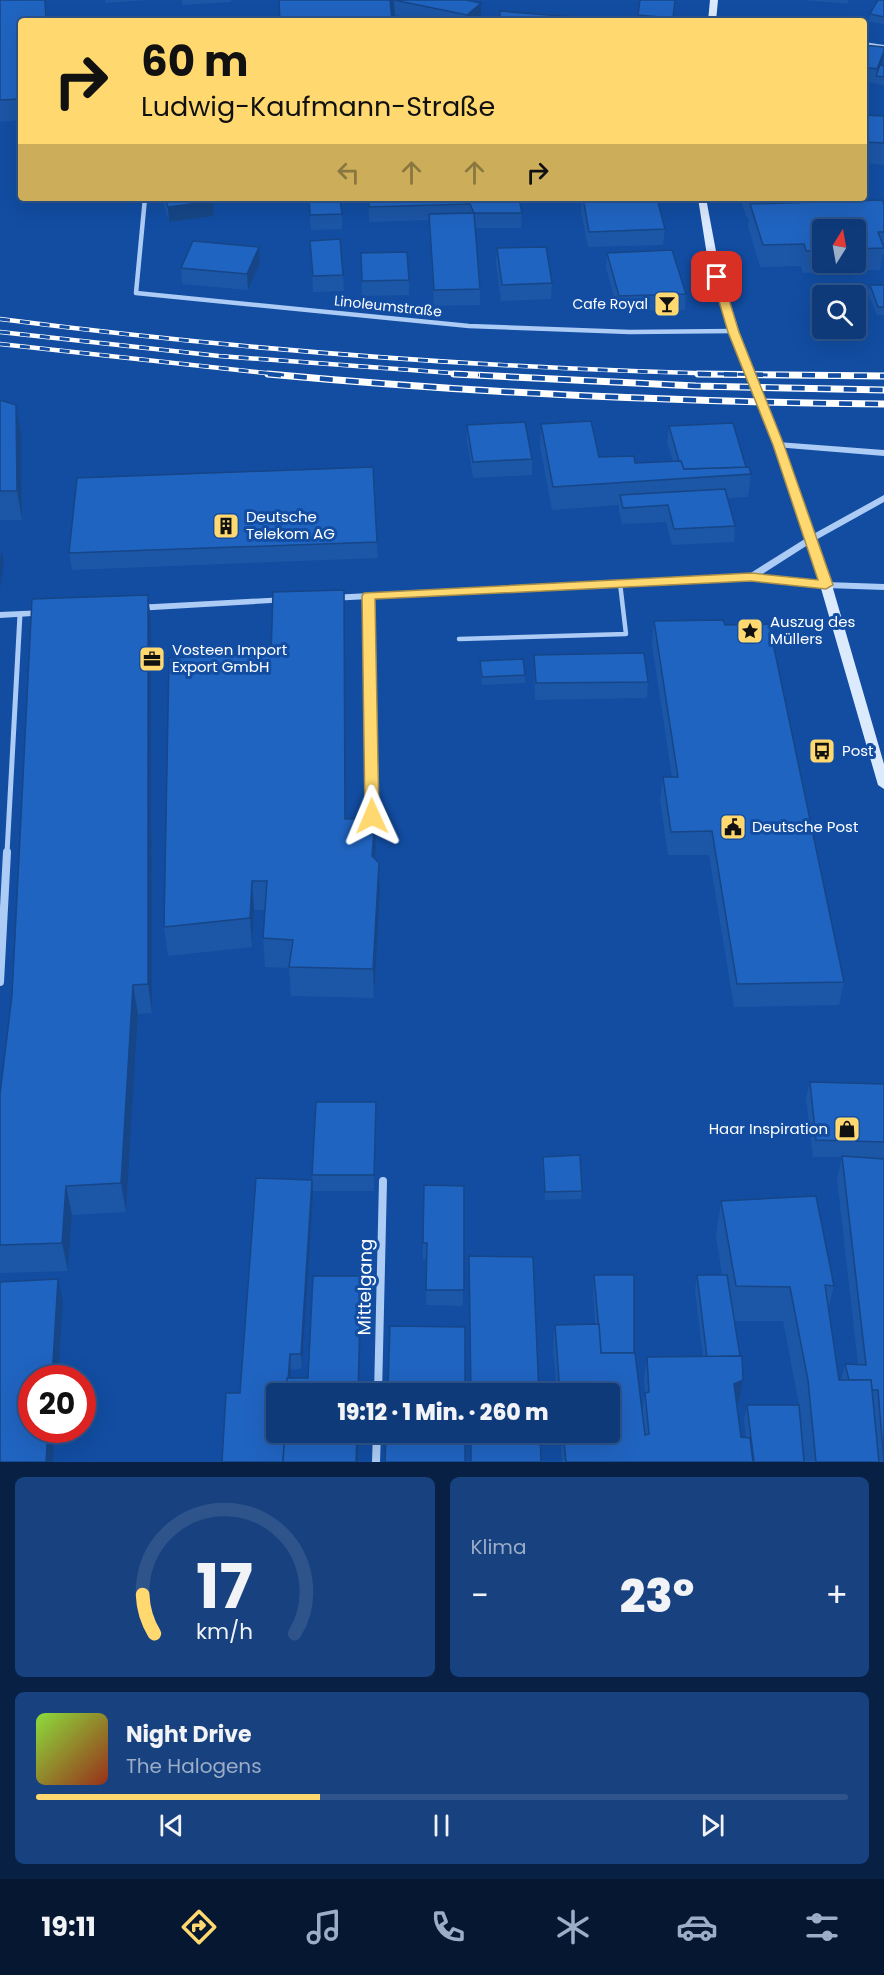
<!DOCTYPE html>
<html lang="de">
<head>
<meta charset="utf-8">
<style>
  :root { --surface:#0e3a7a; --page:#17417f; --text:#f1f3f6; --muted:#9badc7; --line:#2e548b; --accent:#ffd970 }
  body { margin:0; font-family:Poppins,sans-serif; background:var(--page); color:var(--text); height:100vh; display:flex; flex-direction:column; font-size:22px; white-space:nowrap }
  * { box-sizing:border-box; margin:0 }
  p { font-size:20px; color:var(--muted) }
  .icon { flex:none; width:33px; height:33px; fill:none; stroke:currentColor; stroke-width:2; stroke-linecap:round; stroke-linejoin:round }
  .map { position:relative; height:1462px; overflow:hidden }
  .sheet { display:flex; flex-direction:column; gap:15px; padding:15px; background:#082043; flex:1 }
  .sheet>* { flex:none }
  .top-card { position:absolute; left:18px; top:18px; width:849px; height:183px; border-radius:6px; box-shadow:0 6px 24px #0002,0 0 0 2px var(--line); background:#ffd970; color:#111; overflow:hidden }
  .needle { width:39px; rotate:11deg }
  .controls { position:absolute; left:812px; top:219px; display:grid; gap:12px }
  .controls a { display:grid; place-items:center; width:54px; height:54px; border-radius:6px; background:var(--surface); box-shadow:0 6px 24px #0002,0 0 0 2px var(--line); font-size:30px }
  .speed { position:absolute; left:18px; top:1365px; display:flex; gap:12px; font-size:30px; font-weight:700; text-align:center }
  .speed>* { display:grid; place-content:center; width:78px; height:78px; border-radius:50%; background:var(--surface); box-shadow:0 6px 24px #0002,0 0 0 2px var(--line); line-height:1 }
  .speed .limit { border:9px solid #d22; background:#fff; color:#111 }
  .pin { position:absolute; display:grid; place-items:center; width:51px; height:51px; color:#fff; margin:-26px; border-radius:12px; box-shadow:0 3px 9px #0006 }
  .me { position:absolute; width:66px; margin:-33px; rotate:359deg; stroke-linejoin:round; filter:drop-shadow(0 0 4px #0008) }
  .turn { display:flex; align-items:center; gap:21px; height:126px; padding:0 24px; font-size:27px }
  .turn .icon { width:78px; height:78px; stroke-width:2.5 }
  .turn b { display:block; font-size:42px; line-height:51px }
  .lanes { display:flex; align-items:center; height:57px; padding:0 24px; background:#0003; justify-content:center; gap:30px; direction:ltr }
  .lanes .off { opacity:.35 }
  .big { font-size:45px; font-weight:800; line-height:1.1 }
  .sheet .card { flex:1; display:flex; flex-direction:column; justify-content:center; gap:9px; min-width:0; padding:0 21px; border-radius:9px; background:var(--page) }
  .sheet .dial { align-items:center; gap:0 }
  .dial svg { height:156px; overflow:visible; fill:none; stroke:var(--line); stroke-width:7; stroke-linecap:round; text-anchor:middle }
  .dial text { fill:var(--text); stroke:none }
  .song { display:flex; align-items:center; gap:18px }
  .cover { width:72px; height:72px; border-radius:9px; background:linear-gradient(135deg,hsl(90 70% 55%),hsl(10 70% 35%)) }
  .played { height:6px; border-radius:3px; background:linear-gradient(90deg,var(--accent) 35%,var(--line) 35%) }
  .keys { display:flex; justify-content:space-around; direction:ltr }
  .heat { display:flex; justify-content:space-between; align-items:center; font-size:33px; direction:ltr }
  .sheet .tiles { flex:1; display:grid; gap:15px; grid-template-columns:1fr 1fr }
  .card:last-child { grid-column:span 2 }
  .trip { position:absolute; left:266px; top:1383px; width:354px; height:60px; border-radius:6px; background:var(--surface); box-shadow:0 6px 24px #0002,0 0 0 2px var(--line); font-weight:800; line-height:60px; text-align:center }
  .dock { display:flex; height:96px; justify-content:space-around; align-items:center; background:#061731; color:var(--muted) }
  .dock .icon { width:42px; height:42px }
  .dock .on { color:var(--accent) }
  .dock b { font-size:27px; color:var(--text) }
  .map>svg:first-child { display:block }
</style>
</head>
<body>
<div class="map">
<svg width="884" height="1462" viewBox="0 0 884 1462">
  <rect width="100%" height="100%" fill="#124da2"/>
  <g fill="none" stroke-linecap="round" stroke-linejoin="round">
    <g stroke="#accbf5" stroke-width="4.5">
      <polyline points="369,596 372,816"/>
      <polyline points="459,639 626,634 620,583"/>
    </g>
    <polyline stroke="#accbf5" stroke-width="4.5" points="145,198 136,293 469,326 630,332 734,331"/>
    <polyline stroke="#accbf5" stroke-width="5" points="7,853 20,614"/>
    <g stroke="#accbf5" stroke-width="8">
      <polyline points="0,982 7,852"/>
      <polyline points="378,1394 383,1181"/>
      <polyline points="376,1462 377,1432"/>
    </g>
    <g fill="#accbf5" fill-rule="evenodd">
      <polygon points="864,42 884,45 884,49 864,46"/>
      <polygon points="778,442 884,450 884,456 775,447 773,445 775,443"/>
      <polygon points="884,495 884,502 814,541 761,575 826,582 884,584 884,590 826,588 751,580 330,601 325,598 330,595 749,574 808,537"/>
      <polygon points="285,597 290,600 288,602 136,611 131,608 136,605"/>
      <polygon points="45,610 49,611 50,613 49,615 0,618 0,612"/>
    </g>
    <g fill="#dceafe" fill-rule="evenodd">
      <polygon points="710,0 718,0 716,21 708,21"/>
      <polygon points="698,198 706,198 718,262 739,331 783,445 832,585 884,764 884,789 878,785 820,585 773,445 729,331 708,262"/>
    </g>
    <defs>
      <g id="rail-far1">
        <path d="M0 319C256 352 511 370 769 375"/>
        <polyline points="0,332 219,356 479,375"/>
        <polyline points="0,344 284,375"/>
      </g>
      <g id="rail">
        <path d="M268 374C473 393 678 402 884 404"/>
        <polyline points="454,374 696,386 884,390"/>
        <polyline points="698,374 884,376"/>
      </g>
    </defs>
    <use href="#rail-far1" stroke="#fff" stroke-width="4.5"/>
    <use href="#rail" stroke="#fff" stroke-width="7"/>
    <use href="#rail-far1" stroke="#124da2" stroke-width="3" stroke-dasharray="10" stroke-linecap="butt"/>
    <use href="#rail" stroke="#124da2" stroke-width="4.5" stroke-dasharray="13" stroke-linecap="butt"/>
  </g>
  <g fill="#1c56a6" fill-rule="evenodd">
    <polygon points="0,0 45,0 48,21 21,21 21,120 0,122"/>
    <polygon points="105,0 148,0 105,3"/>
    <polygon points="182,0 231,0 231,2 182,5"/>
    <polygon points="279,0 466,0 481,18 477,21 425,21 395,15 392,18"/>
    <polygon points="676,0 673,21 637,21 638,15"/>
    <polygon points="804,0 848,0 848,4"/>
    <polygon points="884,0 884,24 869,22 870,14"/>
    <polygon points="864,45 883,62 882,66 884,66 884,85 864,82"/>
    <polygon points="864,115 884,116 884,165 864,163"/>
    <polygon points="162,198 212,198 214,216 169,222"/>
    <polygon points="308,198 342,214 342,229 311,230"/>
    <polygon points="368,198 519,198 522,213 521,228 475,228 480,289 480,305 434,306 429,220 369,222"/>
    <polygon points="582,198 657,198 665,229 663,245 588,247 581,211"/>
    <path d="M740 198H857V201L884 204V254H883L880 270 803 273 801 266 760 267 748 226 749 217 747 218ZM822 230H855V262H822Z"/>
    <polygon points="310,241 343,275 344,291 313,292"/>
    <polygon points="259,247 260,263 248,290 182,284 181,268"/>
    <polygon points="497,248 552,283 551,299 501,301 496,263"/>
    <polygon points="361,253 409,280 409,295 362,296"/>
    <polygon points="607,253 686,294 685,310 618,311 606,268"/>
    <polygon points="870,285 884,285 884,315 877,315 868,293"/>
    <polygon points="0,400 16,405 21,433 22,520 0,520"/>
    <polygon points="541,424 599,457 635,463 673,461 667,442 669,426 746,467 751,474 748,497 728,498 735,526 734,542 672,545 666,522 622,524 619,511 619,505 552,510 540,447"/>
    <polygon points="467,425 532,459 532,475 473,478 467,441"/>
    <polygon points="377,542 378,558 72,570 69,553"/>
    <polygon points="148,595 151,623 152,1013 138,1014 126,1212 72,1215 68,1271 0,1273 0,1094"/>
    <polygon points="345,619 346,819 375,818 376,847 375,859 379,863 380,892 374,998 291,996 289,968 265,967 263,938 265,910 254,910 252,947 168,956 164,927 271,654"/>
    <polygon points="654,621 725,625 844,982 839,1005 734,1007 709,855 668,855 660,800 663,777 672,777 652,644"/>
    <polygon points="534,655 648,682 647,698 535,700 534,671"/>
    <polygon points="480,661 525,675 525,683 482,685 480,669"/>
    <path d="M810 1082 884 1084V1462H562L560 1432H609V1394H557L553 1347 555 1325 595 1324 593 1291 594 1275 634 1353 642 1413 645 1394 644 1379 647 1357H703L695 1290 697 1275H722L716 1236 721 1201 834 1286 828 1310 839 1380H841L845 1364H858L837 1179 842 1157H813L806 1098ZM734 1321H783L799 1405H747L744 1420 746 1437H741L737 1403 739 1402Z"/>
    <polygon points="376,1119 374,1191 313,1191 312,1175"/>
    <polygon points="543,1157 582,1191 581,1199 545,1200 542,1165"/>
    <polygon points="256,1178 312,1180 313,1196 302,1369 291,1370 291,1378 308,1378 313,1276 361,1276 362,1299 359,1394 276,1394 276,1432 358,1432 358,1462 222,1462 226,1393 240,1393"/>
    <polygon points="464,1186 463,1306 426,1305 427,1259 423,1259 423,1243"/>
    <polygon points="469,1256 539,1394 470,1394"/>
    <polygon points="470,1432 540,1432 541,1462 470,1462"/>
  </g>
  <g fill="#164687">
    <polygon points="390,0 405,0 394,0 395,15 390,19"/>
    <polygon points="481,3 481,18 477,21 467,21 467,15"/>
    <polygon points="884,51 883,62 878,76 876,76 877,69"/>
    <polygon points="213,201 214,216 169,222 168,207"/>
    <polygon points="259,247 260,263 248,290 247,274"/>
    <polygon points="16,405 21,433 22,520 17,491"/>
    <polygon points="2,554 4,562 0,589 0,569"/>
    <polygon points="344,590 345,619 346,848 345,819"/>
    <polygon points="148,595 151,623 152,1013 148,984"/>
    <polygon points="375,818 376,847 373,885 372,856"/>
    <polygon points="379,863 380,892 374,998 373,969"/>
    <polygon points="252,881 254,910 252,947 250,918"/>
    <polygon points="133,985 138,1014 126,1212 121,1183"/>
    <polygon points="376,1102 376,1119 374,1191 374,1175"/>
    <polygon points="312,1180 313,1196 302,1369 301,1354"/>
    <polygon points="66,1186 72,1215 68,1271 62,1243"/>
    <polygon points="361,1276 362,1299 359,1394 358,1394"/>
    <polygon points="58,1279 63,1302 58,1378 52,1378"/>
    <polygon points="290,1354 291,1370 290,1394 288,1394"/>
    <polygon points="743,1380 739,1402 730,1405 734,1384"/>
    <polygon points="48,1430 55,1430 53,1462 46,1462"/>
    <polygon points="357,1432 358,1432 358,1462 356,1462"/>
  </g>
  <g fill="#2064c1" stroke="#164687" stroke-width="1.5">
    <polygon points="0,0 45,0 46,21 21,21 21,99 0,100"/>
    <polygon points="279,0 390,0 392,21 280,21"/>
    <polygon points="394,0 466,0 481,3 467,15"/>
    <polygon points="640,0 675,0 673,18 638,15"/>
    <polygon points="878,0 884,0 884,17 870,14"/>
    <polygon points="500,11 621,21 500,21"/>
    <polygon points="864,45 884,47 884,51 877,69 864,67"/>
    <polygon points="880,65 884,66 884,77 876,76"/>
    <polygon points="864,115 884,116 884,143 864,142"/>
    <polygon points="165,198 212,198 213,201 168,207"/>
    <polygon points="309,198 340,198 342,214 310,215"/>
    <polygon points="368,198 519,198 522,213 474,213 470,204 369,207"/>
    <polygon points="583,198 657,198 665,229 589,232"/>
    <polygon points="748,198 809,198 809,200 749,202"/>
    <polygon points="882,200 884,204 884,232 878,232 884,248 855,249 855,230 822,230 822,250 806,251 804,244 763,245 750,204"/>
    <polygon points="474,213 480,289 434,290 429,214"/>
    <polygon points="340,239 343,275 313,276 310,241"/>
    <polygon points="193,241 259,247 247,274 181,268"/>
    <polygon points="546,247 552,283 502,285 497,248"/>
    <polygon points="672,250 686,294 619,296 607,253"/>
    <polygon points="407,252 409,280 362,281 361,253"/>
    <polygon points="870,285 884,285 884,307 878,307"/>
    <polygon points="0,400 16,405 17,491 0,491"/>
    <polygon points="591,421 599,457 634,456 635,463 681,461 684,469 749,467 751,474 553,487 541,424"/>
    <polygon points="525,422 532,459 473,462 467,425"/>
    <polygon points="733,423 746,467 684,469 681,461 679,461 669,426"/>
    <polygon points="373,467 377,542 69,553 77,478"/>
    <polygon points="725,489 735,526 674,529 668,505 623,508 620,495"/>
    <polygon points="0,554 2,554 0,569"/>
    <polygon points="344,590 345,819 375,818 372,856 379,863 373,969 289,967 293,940 263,938 267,881 252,881 250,918 164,927 169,658 271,654 273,592"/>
    <polygon points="148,595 148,984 133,985 121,1183 66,1186 62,1243 0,1245 0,1094 12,995 32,599"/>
    <polygon points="723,620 725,625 769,624 844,982 737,984 712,831 671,832 663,777 678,777 654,621"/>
    <polygon points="644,653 648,682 536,683 534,655"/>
    <polygon points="523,659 525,675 482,677 480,661"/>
    <polygon points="810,1082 884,1084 884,1142 816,1140"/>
    <polygon points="316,1102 376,1102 374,1175 312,1175"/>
    <polygon points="580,1155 582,1191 545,1192 543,1157"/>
    <polygon points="842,1156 884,1159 884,1462 878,1390 872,1390 871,1380 849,1380 845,1364 866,1365"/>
    <polygon points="256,1178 312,1180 301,1354 290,1354 287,1394 276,1394 276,1432 285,1432 283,1462 222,1462 226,1393 240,1393"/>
    <polygon points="424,1185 464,1186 464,1290 426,1290 427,1243 423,1243"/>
    <polygon points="816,1196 834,1286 825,1285 839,1380 871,1380 879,1462 816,1462 808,1380 790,1287 736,1286 721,1201"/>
    <polygon points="469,1256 533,1257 539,1394 471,1394"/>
    <polygon points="594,1275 634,1275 634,1353 601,1353"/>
    <polygon points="697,1275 727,1275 740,1356 707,1357"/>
    <polygon points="313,1276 361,1276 358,1394 287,1394 287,1378 308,1378"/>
    <polygon points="58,1279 52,1378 32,1378 32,1430 48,1430 46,1462 0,1462 0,1282"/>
    <polygon points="599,1324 601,1353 635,1353 645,1435 649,1434 645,1393 649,1392 647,1357 742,1356 743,1380 734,1384 741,1437 750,1438 753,1462 566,1462 563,1432 609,1432 609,1394 560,1394 555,1325"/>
    <polygon points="390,1326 465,1327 465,1386 388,1386"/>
    <rect x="387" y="1386" width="78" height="8"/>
    <polygon points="747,1405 799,1405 804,1462 754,1462"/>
    <polygon points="285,1432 357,1432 356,1462 283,1462"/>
    <polygon points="386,1432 465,1432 465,1462 385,1462"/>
    <polygon points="471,1432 540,1432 541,1462 471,1462"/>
  </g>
  <polygon fill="#ffd970" stroke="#a68d49" stroke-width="1.5" points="717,274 722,277 739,332 784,445 833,585 826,589 751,581 375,599 379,816 377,820 367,820 365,816 362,596 364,593 751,573 818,580 773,445 728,332 712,277"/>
  <defs>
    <symbol id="bar-square" viewBox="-11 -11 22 22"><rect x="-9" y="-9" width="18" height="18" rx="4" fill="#ffd970" stroke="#124da2"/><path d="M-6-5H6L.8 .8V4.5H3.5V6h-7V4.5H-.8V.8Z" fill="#111"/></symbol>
    <symbol id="building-square" viewBox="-11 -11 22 22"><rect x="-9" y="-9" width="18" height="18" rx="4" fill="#ffd970" stroke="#124da2"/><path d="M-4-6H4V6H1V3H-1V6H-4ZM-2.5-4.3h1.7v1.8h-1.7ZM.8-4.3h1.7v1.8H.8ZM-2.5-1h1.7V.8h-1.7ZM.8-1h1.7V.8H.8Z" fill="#111"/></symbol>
    <symbol id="sight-square" viewBox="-11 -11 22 22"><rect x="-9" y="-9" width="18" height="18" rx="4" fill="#ffd970" stroke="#124da2"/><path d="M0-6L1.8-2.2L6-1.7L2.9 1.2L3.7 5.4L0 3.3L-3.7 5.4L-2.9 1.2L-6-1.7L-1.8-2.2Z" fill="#111"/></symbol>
    <symbol id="office-square" viewBox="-11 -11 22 22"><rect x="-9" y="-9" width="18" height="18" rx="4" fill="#ffd970" stroke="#124da2"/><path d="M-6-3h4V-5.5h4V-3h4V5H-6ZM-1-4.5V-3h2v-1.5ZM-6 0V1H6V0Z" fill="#111"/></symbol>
    <symbol id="bus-square" viewBox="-11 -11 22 22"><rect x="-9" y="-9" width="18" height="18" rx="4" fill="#ffd970" stroke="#124da2"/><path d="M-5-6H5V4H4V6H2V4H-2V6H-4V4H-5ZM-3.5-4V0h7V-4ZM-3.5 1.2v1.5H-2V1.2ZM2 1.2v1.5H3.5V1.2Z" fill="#111"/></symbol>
    <symbol id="civic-square" viewBox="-11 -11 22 22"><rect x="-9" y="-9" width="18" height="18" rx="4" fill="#ffd970" stroke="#124da2"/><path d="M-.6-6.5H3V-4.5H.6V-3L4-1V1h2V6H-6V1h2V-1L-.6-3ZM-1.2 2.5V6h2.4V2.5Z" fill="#111"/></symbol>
    <symbol id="shop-square" viewBox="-11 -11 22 22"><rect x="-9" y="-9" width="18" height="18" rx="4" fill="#ffd970" stroke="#124da2"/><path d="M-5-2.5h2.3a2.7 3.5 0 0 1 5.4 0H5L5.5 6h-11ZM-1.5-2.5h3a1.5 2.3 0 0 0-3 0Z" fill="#111"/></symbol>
  </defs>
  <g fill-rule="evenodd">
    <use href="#bar-square" x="652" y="289" width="30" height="30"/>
    <use href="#building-square" x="211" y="511" width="30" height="30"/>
    <use href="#sight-square" x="735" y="616" width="30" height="30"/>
    <use href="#office-square" x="137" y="644" width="30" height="30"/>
    <use href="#bus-square" x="807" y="736" width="30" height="30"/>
    <use href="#civic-square" x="718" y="812" width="30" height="30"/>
    <use href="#shop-square" x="832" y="1114" width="30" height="30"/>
  </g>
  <g text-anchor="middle" stroke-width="6" stroke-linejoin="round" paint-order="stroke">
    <g font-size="14" fill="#fff" stroke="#124da2" text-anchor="end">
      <text x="648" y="309">Cafe Royal</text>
    </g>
    <g font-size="14" fill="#fff" stroke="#124da2">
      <text transform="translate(388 306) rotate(6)" y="5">Linoleumstraße</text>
    </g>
    <g font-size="15" fill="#fff" stroke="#124da2" text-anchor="start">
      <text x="246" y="522">Deutsche<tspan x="246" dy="17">Telekom AG</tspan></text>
      <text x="770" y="627">Auszug des<tspan x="770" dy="17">Müllers</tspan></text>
      <text x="172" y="655">Vosteen Import<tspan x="172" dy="17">Export GmbH</tspan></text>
      <text x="842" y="756">Post</text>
      <text x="752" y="832">Deutsche Post</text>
      <text x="828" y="1134" text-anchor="end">Haar Inspiration</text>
    </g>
    <g font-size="18" fill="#fff" stroke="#124da2">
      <text transform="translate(365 1287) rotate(-89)" y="6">Mittelgang</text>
    </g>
  </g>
</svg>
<div class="controls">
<a><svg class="needle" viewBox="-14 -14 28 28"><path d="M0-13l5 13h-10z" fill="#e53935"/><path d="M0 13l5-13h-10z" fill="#9badc7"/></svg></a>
<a><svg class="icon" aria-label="search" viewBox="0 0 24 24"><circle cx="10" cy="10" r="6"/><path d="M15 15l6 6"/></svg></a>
</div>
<div class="speed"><div class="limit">20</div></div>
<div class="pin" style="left:717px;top:277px;background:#d93025"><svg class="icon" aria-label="arrive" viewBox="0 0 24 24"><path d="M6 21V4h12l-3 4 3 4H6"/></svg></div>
<svg class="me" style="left:372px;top:816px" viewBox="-20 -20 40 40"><path d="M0-17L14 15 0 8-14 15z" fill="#ffd970" stroke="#fff" stroke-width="4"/></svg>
<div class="trip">19:12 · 1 Min. · 260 m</div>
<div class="top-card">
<div class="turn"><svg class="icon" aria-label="right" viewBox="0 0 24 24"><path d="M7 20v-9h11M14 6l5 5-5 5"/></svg><div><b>60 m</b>Ludwig-Kaufmann-Straße</div></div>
<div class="lanes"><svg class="icon off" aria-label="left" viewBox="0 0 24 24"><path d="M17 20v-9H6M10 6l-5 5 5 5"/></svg><svg class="icon off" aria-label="ahead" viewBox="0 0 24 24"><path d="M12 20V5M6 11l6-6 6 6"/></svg><svg class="icon off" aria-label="ahead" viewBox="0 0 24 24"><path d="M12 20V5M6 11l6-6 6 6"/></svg><svg class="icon" aria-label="right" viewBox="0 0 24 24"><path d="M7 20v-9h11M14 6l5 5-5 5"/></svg></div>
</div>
</div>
<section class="sheet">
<div class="tiles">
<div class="card dial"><svg viewBox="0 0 100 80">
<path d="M14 69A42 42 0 1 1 86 69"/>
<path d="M14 69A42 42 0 0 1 8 49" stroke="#ffd970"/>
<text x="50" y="56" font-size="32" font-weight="700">17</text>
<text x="50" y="72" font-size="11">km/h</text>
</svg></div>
<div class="card"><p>Klima</p>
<div class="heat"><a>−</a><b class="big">23°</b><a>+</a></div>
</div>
<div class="card">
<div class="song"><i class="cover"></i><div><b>Night Drive</b><p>The Halogens</p></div></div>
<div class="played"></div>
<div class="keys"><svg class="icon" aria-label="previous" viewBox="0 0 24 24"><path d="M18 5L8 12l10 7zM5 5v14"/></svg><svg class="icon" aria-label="pause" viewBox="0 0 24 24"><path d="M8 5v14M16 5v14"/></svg><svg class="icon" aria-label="next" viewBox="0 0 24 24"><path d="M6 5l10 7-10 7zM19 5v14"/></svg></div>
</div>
</div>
</section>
<nav class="dock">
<b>19:11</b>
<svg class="icon on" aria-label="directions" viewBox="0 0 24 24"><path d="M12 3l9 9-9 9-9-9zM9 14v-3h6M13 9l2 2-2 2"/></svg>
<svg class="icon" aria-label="music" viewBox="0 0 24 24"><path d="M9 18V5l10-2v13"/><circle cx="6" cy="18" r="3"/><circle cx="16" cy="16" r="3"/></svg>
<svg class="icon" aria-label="phone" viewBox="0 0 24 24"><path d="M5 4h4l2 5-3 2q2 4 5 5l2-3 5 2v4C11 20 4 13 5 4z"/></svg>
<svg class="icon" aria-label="climate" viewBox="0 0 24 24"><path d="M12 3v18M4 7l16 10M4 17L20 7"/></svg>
<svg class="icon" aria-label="car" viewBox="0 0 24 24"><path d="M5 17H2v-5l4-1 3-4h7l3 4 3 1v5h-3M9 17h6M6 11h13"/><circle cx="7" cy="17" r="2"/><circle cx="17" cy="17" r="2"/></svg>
<svg class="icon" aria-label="filters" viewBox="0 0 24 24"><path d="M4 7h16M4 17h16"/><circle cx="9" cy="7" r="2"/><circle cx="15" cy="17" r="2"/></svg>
</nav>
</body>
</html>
